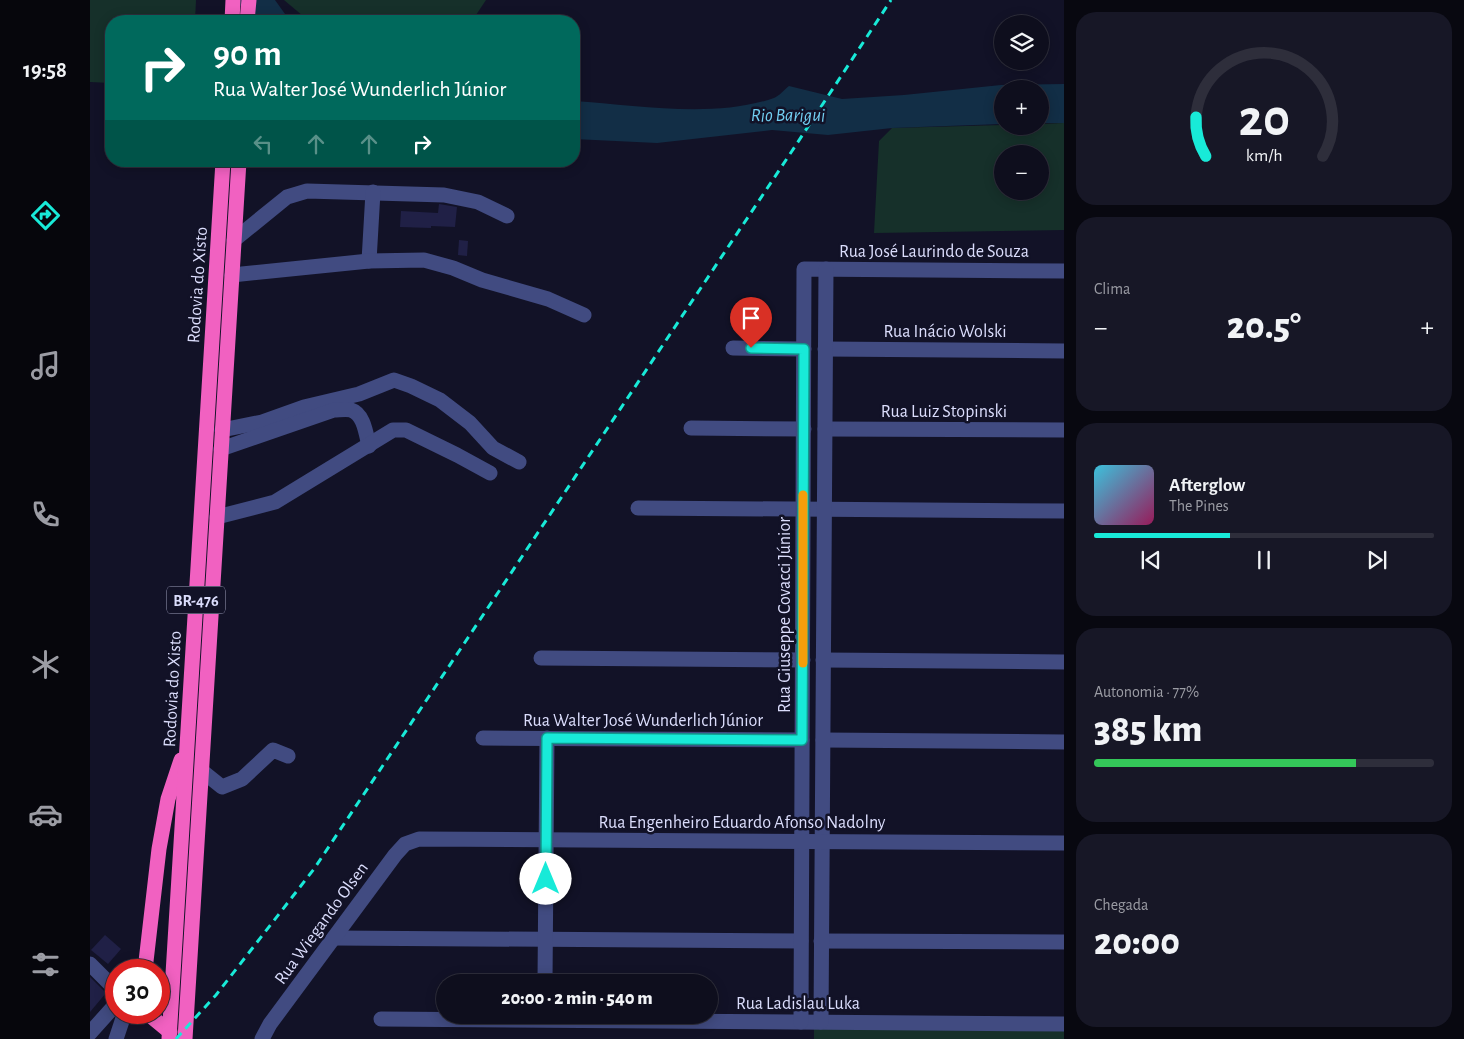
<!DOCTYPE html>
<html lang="pt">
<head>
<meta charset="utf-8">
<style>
  :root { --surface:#0e0e1d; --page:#171726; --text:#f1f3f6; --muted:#9b9ca4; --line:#2e2e3b; --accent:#18ead8 }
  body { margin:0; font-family:"Alegreya Sans",sans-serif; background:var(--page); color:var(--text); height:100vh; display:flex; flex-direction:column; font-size:19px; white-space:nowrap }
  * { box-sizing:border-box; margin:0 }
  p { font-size:16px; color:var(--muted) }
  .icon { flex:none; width:28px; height:28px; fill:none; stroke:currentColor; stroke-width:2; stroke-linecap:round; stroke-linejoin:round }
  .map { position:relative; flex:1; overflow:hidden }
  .sheet { display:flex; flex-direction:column; gap:12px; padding:12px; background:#080810; width:400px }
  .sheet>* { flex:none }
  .banner { position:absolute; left:15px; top:15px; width:475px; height:152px; border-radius:20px; box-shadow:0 2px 12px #0003,0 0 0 1px var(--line); background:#00695c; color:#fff; overflow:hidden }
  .controls { position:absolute; left:904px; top:15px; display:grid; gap:10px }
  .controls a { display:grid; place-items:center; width:55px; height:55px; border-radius:50%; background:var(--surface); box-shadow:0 2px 12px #0003,0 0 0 1px var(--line); font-size:25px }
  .speed { position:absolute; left:15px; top:959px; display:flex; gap:10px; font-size:25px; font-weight:700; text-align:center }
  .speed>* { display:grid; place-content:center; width:65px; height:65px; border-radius:50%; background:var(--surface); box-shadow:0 2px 12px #0003,0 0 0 1px var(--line); line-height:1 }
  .speed .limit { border:8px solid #d22; background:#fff; color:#111 }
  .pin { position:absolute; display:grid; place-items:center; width:42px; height:42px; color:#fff; margin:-51px -21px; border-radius:50% 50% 50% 0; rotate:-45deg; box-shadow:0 0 5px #0007 }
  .pin .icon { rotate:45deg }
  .me { position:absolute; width:55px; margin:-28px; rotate:0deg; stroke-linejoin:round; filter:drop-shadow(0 0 4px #0008) }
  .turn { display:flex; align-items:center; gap:18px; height:105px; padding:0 25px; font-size:22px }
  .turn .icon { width:65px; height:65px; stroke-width:2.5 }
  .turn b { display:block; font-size:35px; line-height:42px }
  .lanes { display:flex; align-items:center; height:48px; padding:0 25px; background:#0003; justify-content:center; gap:25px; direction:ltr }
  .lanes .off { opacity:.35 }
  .big { font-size:38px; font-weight:800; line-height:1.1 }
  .sheet .widget { flex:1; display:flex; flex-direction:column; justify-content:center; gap:8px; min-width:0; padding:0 18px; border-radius:20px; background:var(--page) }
  .sheet .dial { align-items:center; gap:0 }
  .dial svg { height:130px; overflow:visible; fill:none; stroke:var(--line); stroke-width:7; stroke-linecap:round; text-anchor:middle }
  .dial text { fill:var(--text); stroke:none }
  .song { display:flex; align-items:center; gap:15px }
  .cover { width:60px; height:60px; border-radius:8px; background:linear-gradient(135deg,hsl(190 70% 55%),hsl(330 70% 35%)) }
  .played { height:5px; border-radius:2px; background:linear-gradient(90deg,var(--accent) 40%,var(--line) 40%) }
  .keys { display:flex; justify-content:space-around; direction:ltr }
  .heat { display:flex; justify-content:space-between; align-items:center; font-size:28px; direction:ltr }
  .charge { height:8px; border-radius:4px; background:linear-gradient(90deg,#34c759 77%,var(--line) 0) }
  .trip { position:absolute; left:346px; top:974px; width:282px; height:50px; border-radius:25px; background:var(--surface); box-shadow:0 2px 12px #0003,0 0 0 1px var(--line); font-weight:800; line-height:50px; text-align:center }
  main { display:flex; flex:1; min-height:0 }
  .tabs { display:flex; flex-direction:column; width:90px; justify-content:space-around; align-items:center; background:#06060c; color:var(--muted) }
  .tabs .icon { width:35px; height:35px }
  .tabs .on { color:var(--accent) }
  .tabs b { font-size:22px; color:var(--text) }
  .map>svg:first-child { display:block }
</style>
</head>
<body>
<main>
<nav class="tabs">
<b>19:58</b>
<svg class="icon on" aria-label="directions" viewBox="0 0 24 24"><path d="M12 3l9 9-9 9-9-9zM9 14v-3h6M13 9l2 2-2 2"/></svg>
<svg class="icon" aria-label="music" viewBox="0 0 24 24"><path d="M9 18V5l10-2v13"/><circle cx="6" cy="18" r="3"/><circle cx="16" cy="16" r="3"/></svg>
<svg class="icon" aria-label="phone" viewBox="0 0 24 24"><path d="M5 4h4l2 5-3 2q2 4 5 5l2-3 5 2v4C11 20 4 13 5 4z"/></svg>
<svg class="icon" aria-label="climate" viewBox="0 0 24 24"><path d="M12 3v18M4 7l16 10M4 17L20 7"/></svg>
<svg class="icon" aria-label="car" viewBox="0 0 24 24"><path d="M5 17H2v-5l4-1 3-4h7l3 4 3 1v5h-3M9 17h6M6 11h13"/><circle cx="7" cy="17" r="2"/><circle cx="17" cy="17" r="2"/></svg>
<svg class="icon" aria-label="filters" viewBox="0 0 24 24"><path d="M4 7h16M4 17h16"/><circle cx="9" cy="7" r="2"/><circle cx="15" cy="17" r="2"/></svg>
</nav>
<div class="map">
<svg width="974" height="1039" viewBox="0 0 974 1039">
  <rect width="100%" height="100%" fill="#121227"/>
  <g fill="#16302a" fill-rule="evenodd">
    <polygon points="0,0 106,0 105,21 21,21 21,83 0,82"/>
    <polygon points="194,0 396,0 382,21 219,21"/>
    <path d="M974 123V230L784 233 789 141 802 128 912 125 950 126V124ZM912 154H950V191H912Z"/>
    <polygon points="724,1028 974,1031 974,1039 724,1039"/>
  </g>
  <g fill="#122e46">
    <polygon points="145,0 185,0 200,21 165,21"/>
    <path d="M974 84V123H950V89H912V124L802 128 738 135 682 130 567 143 484 139V101C547 105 623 119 684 98 689 96 694 90 699 86L752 99 814 95 911 85Z"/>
  </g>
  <g fill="#202046">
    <polygon points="349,204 367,207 365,227 341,226 341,228 310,227 311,211 348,213"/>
    <polygon points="369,240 378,241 377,256 368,255"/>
    <polygon points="15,935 31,949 18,964 1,950"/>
    <polygon points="0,977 16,993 0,1012"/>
  </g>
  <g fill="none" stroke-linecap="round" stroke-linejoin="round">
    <g stroke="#414b81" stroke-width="15">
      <polyline points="144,240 197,197 217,191 354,195 388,202 417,216"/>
      <polyline points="279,261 283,192"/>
      <polyline points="142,275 279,261 334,260 363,268 392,280 458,299 494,315"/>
      <polyline points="643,348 714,349"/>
      <polyline points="735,349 974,351"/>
      <polyline points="601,428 714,429"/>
      <polyline points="735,429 974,430"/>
      <polyline points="132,430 172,422 214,407 269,394 304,380 321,386 350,400 380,423 403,448 429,462"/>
      <path d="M131 449 244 410C249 410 256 409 261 410 274 414 276 434 279 446"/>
      <polyline points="548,508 974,511"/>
      <polyline points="127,517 185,502 303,430 316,430 367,455 400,473"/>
      <polyline points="451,658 713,660"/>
      <polyline points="733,660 974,662"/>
      <polyline points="393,738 712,740"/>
      <polyline points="733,740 974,742"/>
      <polyline points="112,771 132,787 152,779 183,750 198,756"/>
      <polyline points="244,938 711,941"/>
      <polyline points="731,941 974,942"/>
      <polyline points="0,964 26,990"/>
      <polyline points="455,982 457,738"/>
      <polyline points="291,1019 974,1024"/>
      <polyline points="711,1022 714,269 974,271"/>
      <polyline points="731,1022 736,269"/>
      <polyline points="0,1033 26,1004"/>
      <polyline points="26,1039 35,1012"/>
      <polyline points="172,1039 180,1024 305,855 315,844 329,839 974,843"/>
    </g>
    <g stroke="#f161c1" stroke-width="15">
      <polyline points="142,21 143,0"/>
      <polyline points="157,21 159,0"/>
      <polyline points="55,970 69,849 78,799 91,760"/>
      <polyline points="62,1012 63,1018 80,1032"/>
      <polyline points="79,1039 133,161"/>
      <polyline points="95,1039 149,161"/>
    </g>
    <polyline stroke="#18ead8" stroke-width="3" stroke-dasharray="8 6" stroke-linecap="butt" points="86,1039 126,995 224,869 702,151 801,0"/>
  </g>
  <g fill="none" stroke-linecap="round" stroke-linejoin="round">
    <defs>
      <polyline id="route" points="456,879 457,738 712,740 714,349 661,348"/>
    </defs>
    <use href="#route" stroke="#10988c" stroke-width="12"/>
    <use href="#route" stroke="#18ead8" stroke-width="9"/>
    <polyline stroke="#f59e0b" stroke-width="9" points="713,663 713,495"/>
  </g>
  <g text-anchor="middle" stroke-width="5" stroke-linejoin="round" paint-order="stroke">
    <rect fill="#121227" stroke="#9fa0bc" stroke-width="1" x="77" y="586.5" width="58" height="27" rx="4"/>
    <g font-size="16" font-weight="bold" fill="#dbddfc">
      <text x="106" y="606">BR-476</text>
    </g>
    <g font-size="18" fill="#dbddfc" stroke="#121227">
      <text x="844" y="257">Rua José Laurindo de Souza</text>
      <text transform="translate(107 285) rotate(-86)" y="6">Rodovia do Xisto</text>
      <text x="855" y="337">Rua Inácio Wolski</text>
      <text x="854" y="417">Rua Luiz Stopinski</text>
      <text transform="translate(694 615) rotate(-90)" y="6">Rua Giuseppe Covacci Júnior</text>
      <text transform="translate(82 689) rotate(-87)" y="6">Rodovia do Xisto</text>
      <text x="553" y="726">Rua Walter José Wunderlich Júnior</text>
      <text x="652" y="828">Rua Engenheiro Eduardo Afonso Nadolny</text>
      <text transform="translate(231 923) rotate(-54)" y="6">Rua Wiegando Olsen</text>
      <text x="708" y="1009">Rua Ladislau Luka</text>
    </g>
    <g font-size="19" font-style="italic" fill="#72cff2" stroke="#121227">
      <text x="698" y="121">Rio Barigui</text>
    </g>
  </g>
</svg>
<div class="controls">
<a><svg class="icon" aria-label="layers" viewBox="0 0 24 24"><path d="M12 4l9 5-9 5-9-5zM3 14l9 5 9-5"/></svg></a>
<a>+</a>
<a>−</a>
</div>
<div class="speed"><div class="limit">30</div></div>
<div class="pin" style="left:661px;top:348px;background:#d93025"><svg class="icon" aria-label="arrive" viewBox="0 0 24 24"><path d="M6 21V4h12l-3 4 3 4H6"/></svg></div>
<svg class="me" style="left:456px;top:879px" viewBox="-20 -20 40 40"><circle r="19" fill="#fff"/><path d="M0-13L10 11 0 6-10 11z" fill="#18ead8"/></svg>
<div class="trip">20:00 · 2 min · 540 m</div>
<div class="banner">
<div class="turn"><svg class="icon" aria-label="right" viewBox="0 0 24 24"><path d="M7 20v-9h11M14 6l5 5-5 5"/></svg><div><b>90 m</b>Rua Walter José Wunderlich Júnior</div></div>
<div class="lanes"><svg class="icon off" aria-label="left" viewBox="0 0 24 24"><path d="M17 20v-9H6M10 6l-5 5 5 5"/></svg><svg class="icon off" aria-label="ahead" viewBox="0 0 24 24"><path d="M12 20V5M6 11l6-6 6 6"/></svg><svg class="icon off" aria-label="ahead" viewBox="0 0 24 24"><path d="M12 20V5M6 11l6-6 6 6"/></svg><svg class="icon" aria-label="right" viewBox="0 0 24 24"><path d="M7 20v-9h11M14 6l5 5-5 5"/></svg></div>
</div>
</div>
<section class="sheet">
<div class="widget dial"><svg viewBox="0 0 100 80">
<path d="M14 69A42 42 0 1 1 86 69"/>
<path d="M14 69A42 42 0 0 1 8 45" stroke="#18ead8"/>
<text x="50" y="56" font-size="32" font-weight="700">20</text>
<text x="50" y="72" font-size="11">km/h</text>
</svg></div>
<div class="widget"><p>Clima</p>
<div class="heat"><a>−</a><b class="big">20.5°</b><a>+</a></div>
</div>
<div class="widget">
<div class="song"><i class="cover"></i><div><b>Afterglow</b><p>The Pines</p></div></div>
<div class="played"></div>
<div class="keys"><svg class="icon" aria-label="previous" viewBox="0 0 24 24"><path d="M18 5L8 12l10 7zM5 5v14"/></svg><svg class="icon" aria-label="pause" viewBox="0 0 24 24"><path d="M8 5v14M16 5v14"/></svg><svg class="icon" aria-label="next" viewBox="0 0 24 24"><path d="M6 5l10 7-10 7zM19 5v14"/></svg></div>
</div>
<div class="widget"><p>Autonomia · 77%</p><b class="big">385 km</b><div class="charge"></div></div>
<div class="widget"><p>Chegada</p><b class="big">20:00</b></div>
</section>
</main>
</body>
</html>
